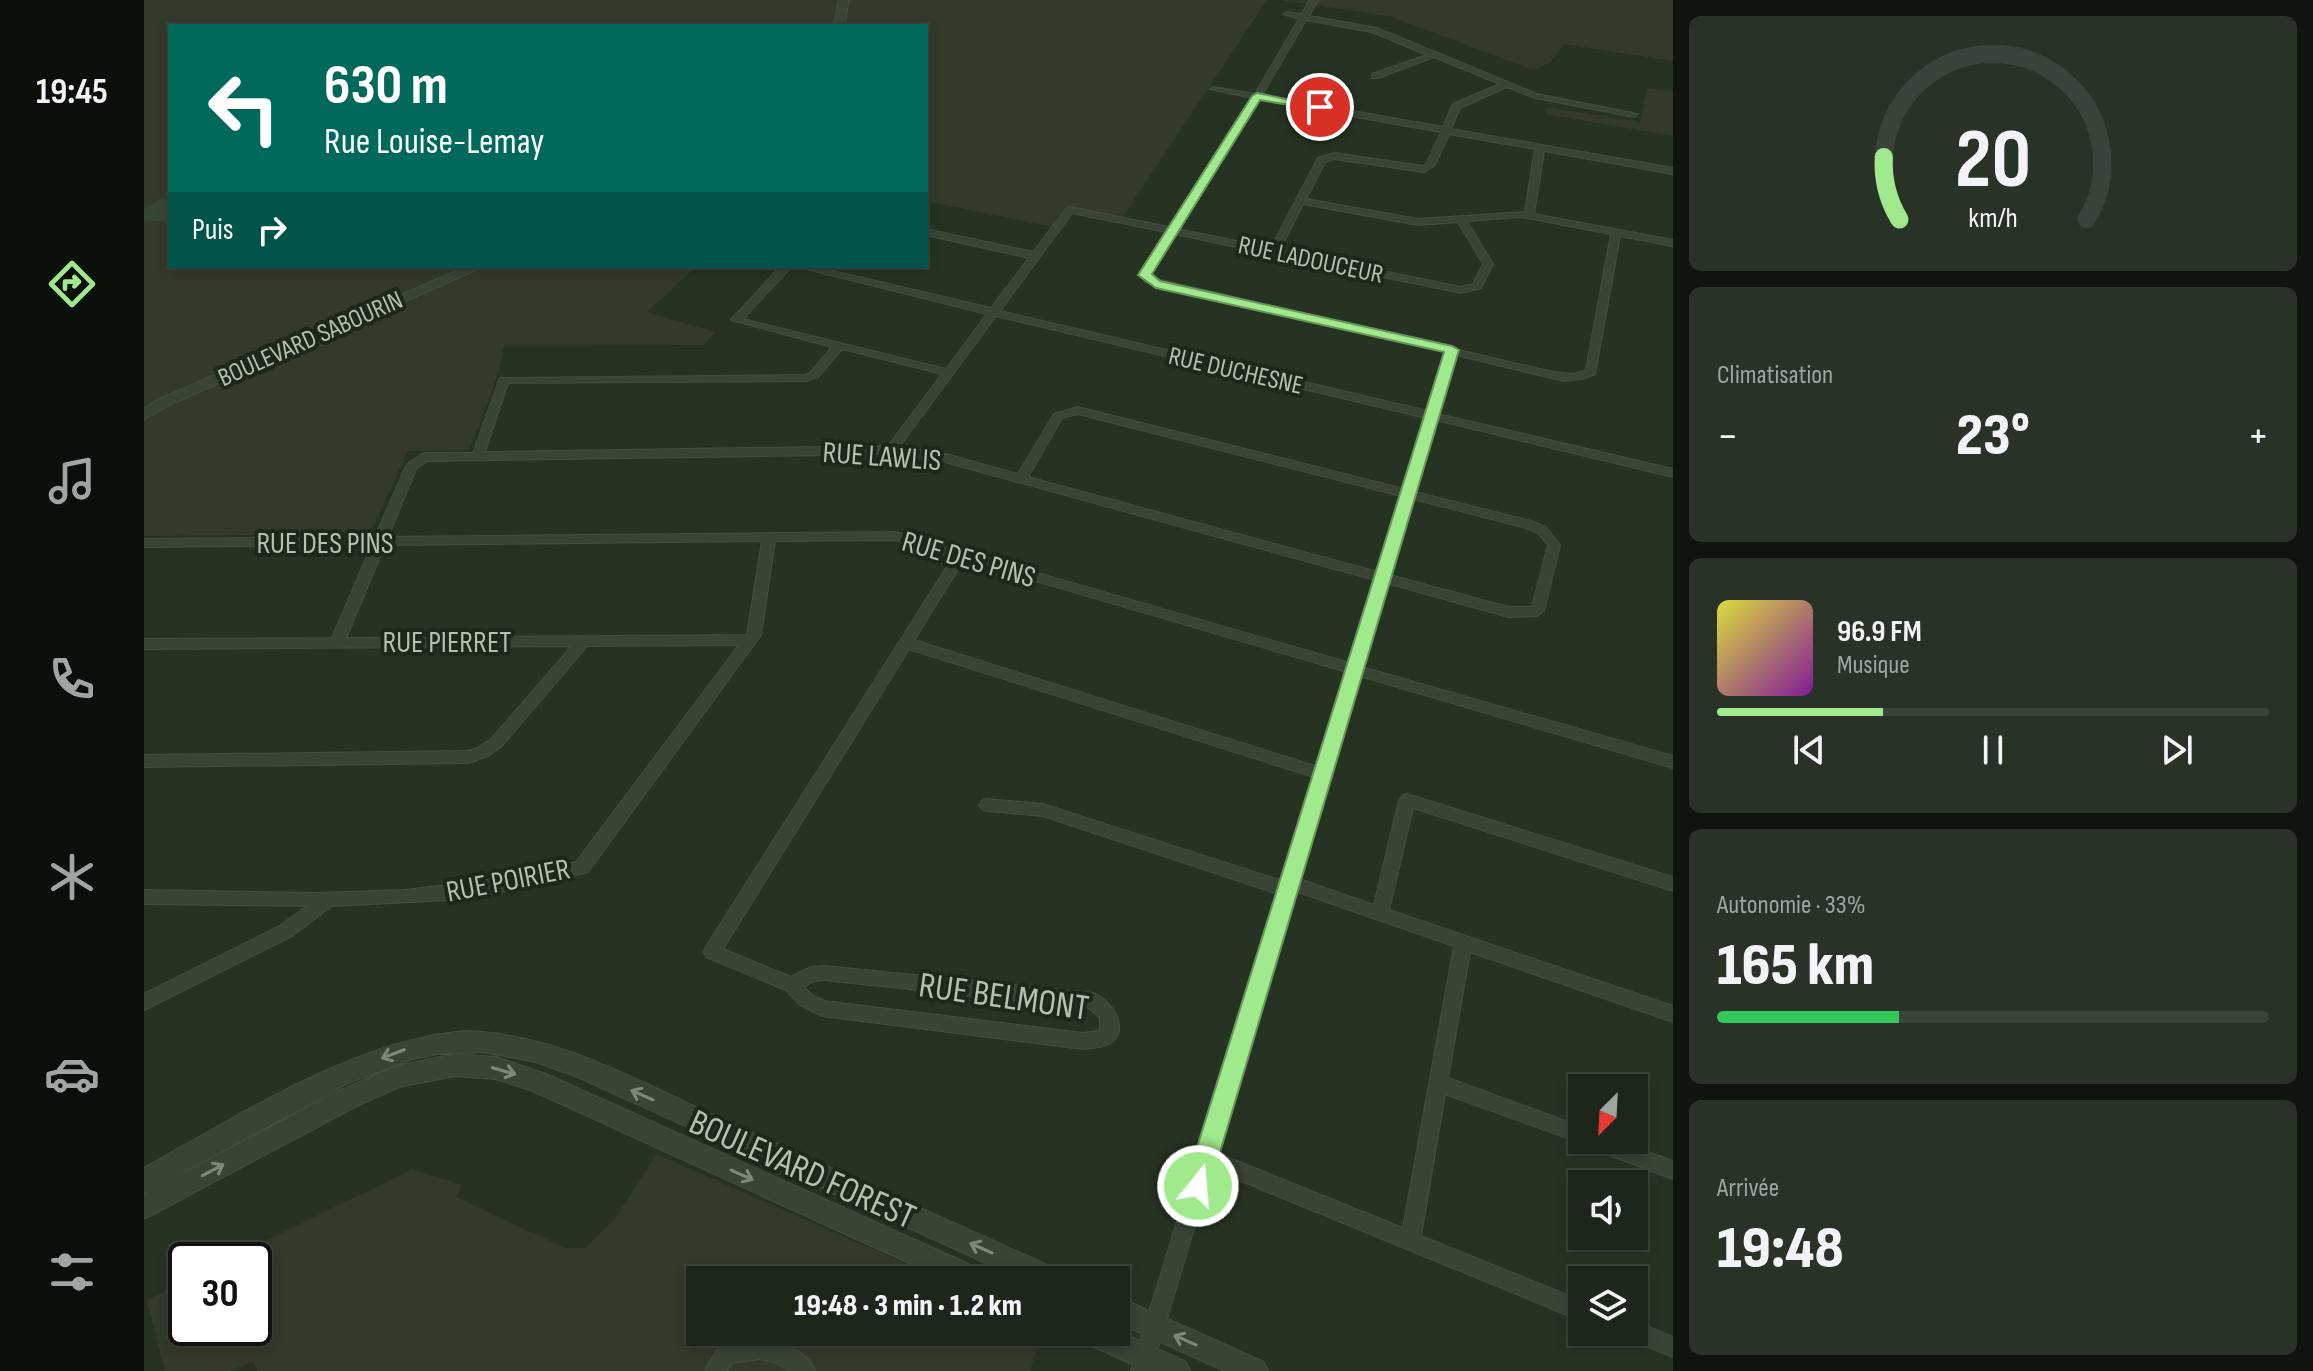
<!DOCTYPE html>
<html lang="fr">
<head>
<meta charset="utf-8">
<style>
  :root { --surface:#1c261a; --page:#293227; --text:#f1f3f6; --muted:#a0a5a2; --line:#3a4339; --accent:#a0e98c }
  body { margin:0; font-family:"Sofia Sans Condensed",sans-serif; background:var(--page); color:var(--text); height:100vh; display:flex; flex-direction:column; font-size:30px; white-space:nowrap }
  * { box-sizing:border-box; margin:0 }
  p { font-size:26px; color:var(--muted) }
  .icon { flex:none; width:44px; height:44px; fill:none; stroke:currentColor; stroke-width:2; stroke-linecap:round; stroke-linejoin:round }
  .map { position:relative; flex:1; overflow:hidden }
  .details { display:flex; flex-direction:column; gap:16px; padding:16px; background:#0f150e; width:640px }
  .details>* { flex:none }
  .banner { position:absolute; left:24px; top:24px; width:760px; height:244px; border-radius:0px; box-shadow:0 4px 12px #0003,0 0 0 2px var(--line); background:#00695c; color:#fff; overflow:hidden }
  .needle { width:52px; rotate:204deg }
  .buttons { position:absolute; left:1424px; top:1074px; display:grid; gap:16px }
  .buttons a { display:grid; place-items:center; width:80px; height:80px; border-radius:0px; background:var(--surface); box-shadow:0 4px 12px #0003,0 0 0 2px var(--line); font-size:40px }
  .speed { position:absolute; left:24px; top:1242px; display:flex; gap:16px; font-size:40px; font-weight:700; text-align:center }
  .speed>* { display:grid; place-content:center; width:104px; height:104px; border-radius:50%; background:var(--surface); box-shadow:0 4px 12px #0003,0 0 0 2px var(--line); line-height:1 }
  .speed .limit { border:4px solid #111; border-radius:12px; background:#fff; color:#111 }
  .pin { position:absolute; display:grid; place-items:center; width:68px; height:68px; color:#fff; margin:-34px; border:4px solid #fff; border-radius:50%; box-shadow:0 2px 8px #0007 }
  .me { position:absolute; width:88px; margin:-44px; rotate:17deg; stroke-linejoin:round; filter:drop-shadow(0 0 6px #0008) }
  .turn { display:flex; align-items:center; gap:28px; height:168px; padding:0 24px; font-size:36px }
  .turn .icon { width:104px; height:104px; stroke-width:2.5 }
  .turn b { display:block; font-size:56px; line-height:68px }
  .then { display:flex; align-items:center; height:76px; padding:0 24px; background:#0003; gap:16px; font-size:30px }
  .big { font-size:60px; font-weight:800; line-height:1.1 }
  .details .widget { flex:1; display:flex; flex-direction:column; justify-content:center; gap:12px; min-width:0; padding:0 28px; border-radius:12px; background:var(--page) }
  .details .dial { align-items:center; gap:0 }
  .dial svg { height:208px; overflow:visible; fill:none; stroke:var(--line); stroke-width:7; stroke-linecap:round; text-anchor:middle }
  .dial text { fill:var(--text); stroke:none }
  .song { display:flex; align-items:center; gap:24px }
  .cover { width:96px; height:96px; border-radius:12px; background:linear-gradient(135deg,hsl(60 70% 55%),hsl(290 70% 35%)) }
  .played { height:8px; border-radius:4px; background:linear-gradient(90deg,var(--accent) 30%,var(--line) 30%) }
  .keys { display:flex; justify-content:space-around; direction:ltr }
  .heat { display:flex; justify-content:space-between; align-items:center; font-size:44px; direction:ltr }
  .charge { height:12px; border-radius:6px; background:linear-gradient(90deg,#34c759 33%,var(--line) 0) }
  .trip { position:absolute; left:542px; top:1266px; width:444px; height:80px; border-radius:0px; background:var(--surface); box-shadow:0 4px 12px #0003,0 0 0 2px var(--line); font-weight:800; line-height:80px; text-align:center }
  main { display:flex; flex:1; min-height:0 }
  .tab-bar { display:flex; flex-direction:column; width:144px; justify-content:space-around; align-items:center; background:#0b0f0a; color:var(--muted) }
  .tab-bar .icon { width:56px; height:56px }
  .tab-bar .on { color:var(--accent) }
  .tab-bar b { font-size:36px; color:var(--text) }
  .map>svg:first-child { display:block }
</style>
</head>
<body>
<main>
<nav class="tab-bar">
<b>19:45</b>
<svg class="icon on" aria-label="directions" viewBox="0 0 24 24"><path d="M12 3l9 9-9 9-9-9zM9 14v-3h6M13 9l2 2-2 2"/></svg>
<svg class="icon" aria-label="music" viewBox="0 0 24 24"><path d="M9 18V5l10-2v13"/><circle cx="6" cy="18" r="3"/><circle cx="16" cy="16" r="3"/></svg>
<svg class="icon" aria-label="phone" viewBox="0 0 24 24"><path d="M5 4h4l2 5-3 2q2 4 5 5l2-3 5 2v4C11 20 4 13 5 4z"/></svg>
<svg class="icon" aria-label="climate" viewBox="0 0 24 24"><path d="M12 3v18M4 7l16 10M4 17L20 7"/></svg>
<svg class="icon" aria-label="car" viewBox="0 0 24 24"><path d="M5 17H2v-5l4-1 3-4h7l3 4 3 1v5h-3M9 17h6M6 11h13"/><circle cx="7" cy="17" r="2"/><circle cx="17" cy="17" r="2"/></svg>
<svg class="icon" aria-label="filters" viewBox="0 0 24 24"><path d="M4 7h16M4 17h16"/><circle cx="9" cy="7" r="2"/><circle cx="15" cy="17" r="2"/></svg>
</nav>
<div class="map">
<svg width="1529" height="1371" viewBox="0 0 1529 1371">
  <rect width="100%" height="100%" fill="#263322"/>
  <g fill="#343a2a">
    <polygon points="0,0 1123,0 979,217 934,208 918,229 782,201 782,26 26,26 26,266 553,266 503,312 571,332 560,345 360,346 354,375 325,450 264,451 226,534 0,536"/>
    <path d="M1135 0H1529V61L1419 44C1412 58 1403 68 1387 69L1245 16Z"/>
    <polygon points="1503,88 1529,91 1529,136 1401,114 1403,107 1496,122"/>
    <polygon points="512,1154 799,1280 556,1280 556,1332 898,1332 886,1371 113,1371 109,1361 86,1371 21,1371 3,1300 42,1281 42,1328 110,1328 110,1260 83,1260 268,1169 318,1185 312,1197 421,1248 441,1248 471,1219"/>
  </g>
  <polygon fill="#374631" points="18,198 26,200 26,222 0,220 0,209"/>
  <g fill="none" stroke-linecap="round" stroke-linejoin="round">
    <defs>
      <g id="minor">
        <path d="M1166 0H1174L1165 16 1233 28 1393 94 1494 114 1490 117 1391 98 1363 87 1316 108 1307 129 1529 168V174L1400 151 1390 214 1529 240V246L1476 236 1451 374 1439 379 1420 381 1312 355 1294 414 1529 469V477L1292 420 1271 492 1387 521 1402 527 1416 545 1400 611 1393 616 1364 617 1243 583 1218 667 1529 756V768L1216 676 1155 879 1230 905 1255 800 1258 796 1263 794 1529 877V891L1269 808 1245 910 1529 1006V1022L1326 952 1304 1078 1438 1127V1140H1472L1529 1161V1179L1441 1146 1440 1144 1301 1094 1277 1236 1438 1301V1321L1068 1169 1007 1371H987L1134 894 899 816 843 811 838 809 835 805 838 801 843 799 899 804 1138 881 1170 777 765 649 579 949 647 977 667 967 680 966 949 993C967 1000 988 1029 965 1044 958 1048 947 1048 939 1049L678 1016 656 1005 642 990 562 957 560 952 562 947 809 557 751 540 631 541 617 635 444 872 394 886 305 900 188 906 148 936 0 1010V994L136 926 163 906 0 904V890L174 893 261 890 382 875 432 862 595 645 443 646 357 747 344 756 324 763 0 767V755L324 751 334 748 347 739 428 646 0 649V639L188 638 228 545 0 547V539L231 537 263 464 280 453H329L356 378 661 375 666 373 688 347 587 320 637 266H648L599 319 802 369 843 314 650 266H668L847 308 885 258 782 235V229L889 252 923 208 926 207 1025 227 1108 98 1066 89 1070 87 1111 94 1155 19 1139 14 1143 12 1158 14ZM1162 20 1228 32 1283 55 1228 74V78H1234L1290 57 1356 84 1309 104 1299 127 1118 95ZM1116 100 1297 132 1283 163 1279 166 1190 153 1174 158 1127 248 1033 229ZM1305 134 1391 149 1381 212 1274 219 1162 199 1181 162 1190 159 1280 172 1291 165ZM1159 204 1274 225 1314 222 1339 264 1329 284 1317 287 1136 250ZM928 213 1022 232 998 269 996 275 1001 282 1302 352 1284 411 856 311ZM1377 217 1467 234 1442 370 1430 374 1409 372 1009 278 1006 275 1030 234 1317 293 1337 288 1349 264 1323 221ZM852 316 1282 418 1260 489 934 407 910 414 874 474 798 453 755 447ZM698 349 798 374 744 446 341 452 364 383 662 381 674 377ZM934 414 1257 496 1234 572 884 477 918 418ZM747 454 797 461 1231 580 1206 663 751 532 244 537 272 469 283 461ZM1269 499 1379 527 1394 533 1404 545 1388 607H1364L1246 575ZM618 541 603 635 202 638 241 545ZM820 560 1203 672 1174 767 770 640ZM1151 891 1310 946 1259 1228 1073 1153ZM680 980 945 1008 956 1018V1028L954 1031 939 1033 680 1001 668 995 660 987 670 981Z"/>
        <polygon points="1490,1321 1529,1337 1529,1357 1483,1338 1480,1332 1490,1332"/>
        <path d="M605 1339C628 1338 662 1348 671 1371H645L630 1362 615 1359 588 1363 583 1371H561L575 1347Z"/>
      </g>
      <g id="tertiary">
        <polygon points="695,0 705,0 700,26 690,26"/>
        <polygon points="324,266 341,266 23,406 0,420 0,409 13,400"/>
        <path d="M321 1031C414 1033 501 1085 584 1122 695 1172 806 1221 917 1271L921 1280H879L436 1078 392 1062 339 1052 294 1054 268 1059 202 1084 11 1188 197 1090 253 1066 311 1054 352 1057 402 1074 840 1271 844 1280H802L389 1091 352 1079 311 1076 255 1087 213 1106 0 1219V1194L8 1190 0 1193V1168C96 1115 211 1040 321 1031Z"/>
        <polygon points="972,1296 1120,1362 1124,1371 1081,1371 972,1322"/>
        <polygon points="972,1330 1042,1362 1046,1371 1003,1371 937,1341 933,1332"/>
      </g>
    </defs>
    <use href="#minor" stroke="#424e3e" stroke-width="2"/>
    <use href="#tertiary" stroke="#424e3e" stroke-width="2"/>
    <use href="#minor" fill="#394435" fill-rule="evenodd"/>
    <use href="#tertiary" fill="#394435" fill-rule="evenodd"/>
  </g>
  <defs><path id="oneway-shaft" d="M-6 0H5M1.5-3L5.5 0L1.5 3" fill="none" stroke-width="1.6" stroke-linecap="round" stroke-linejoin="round" transform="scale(2)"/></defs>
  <g stroke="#7c8978">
    <use href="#oneway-shaft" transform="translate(249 1054) rotate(159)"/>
    <use href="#oneway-shaft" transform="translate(360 1071) rotate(16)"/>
    <use href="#oneway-shaft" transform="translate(498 1095) rotate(-156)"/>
    <use href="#oneway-shaft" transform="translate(69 1170) rotate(-28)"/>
    <use href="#oneway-shaft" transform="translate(598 1175) rotate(24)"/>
    <use href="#oneway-shaft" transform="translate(837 1248) rotate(-156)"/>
    <use href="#oneway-shaft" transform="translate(1041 1340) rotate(-156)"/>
  </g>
  <polygon fill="#a0e98c" stroke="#68975b" stroke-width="2" points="1113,93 1181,107 1176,110 1116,100 1008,274 1016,281 1308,346 1315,350 1066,1186 1062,1195 1054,1198 1045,1195 1041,1186 1300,352 1012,288 994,275 1108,96"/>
  <g text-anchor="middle" stroke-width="8" stroke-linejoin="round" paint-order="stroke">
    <g font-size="26" fill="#b3c1af" stroke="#1e281a">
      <text transform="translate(1167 259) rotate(12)" y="9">RUE LADOUCEUR</text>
      <text transform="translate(166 338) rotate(-24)" y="9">BOULEVARD SABOURIN</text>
      <text transform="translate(1092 370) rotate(13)" y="9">RUE DUCHESNE</text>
    </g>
    <g font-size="30" fill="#b3c1af" stroke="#1e281a">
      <text transform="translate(738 456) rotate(4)" y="10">RUE LAWLIS</text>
      <text x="181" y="553">RUE DES PINS</text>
      <text transform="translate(825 559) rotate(16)" y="10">RUE DES PINS</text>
      <text x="303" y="652">RUE PIERRET</text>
      <text transform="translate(364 880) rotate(-11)" y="10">RUE POIRIER</text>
    </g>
    <g font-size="36" fill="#b3c1af" stroke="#1e281a">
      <text transform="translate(860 995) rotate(8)" y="13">RUE BELMONT</text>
      <text transform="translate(659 1168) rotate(24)" y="13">BOULEVARD FOREST</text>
    </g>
  </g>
</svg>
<div class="buttons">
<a><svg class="needle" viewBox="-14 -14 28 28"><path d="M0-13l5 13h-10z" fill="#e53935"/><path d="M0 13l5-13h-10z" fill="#a0a5a2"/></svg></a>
<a><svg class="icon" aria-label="sound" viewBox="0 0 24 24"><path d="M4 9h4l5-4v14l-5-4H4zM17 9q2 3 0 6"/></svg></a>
<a><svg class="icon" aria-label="layers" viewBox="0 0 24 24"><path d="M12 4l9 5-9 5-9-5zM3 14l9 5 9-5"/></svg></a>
</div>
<div class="speed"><div class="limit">30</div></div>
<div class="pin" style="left:1176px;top:107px;background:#d93025"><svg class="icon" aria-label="arrive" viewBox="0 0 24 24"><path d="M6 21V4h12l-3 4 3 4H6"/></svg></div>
<svg class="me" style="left:1054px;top:1186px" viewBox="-20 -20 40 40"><circle r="17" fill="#a0e98c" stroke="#fff" stroke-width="3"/><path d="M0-11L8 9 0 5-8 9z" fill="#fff"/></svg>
<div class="trip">19:48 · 3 min · 1.2 km</div>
<div class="banner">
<div class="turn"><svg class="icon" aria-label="left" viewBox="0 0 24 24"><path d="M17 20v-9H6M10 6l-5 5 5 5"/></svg><div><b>630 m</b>Rue Louise-Lemay</div></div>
<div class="then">Puis<svg class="icon" aria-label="right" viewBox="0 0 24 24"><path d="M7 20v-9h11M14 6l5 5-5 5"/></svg></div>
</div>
</div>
<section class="details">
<div class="widget dial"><svg viewBox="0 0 100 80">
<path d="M14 69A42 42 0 1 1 86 69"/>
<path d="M14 69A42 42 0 0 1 8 45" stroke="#a0e98c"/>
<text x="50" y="56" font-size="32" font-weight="700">20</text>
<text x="50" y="72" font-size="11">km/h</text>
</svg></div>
<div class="widget"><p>Climatisation</p>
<div class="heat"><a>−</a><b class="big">23°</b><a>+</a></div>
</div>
<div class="widget">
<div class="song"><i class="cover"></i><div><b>96.9 FM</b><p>Musique</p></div></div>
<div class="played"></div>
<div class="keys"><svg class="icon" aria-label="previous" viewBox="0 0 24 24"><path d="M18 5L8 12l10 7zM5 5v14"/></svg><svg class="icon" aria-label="pause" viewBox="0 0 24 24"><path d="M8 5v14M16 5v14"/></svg><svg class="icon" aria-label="next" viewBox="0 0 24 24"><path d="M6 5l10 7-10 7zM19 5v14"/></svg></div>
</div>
<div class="widget"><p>Autonomie · 33%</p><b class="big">165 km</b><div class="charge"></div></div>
<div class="widget"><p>Arrivée</p><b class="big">19:48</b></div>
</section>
</main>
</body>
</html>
